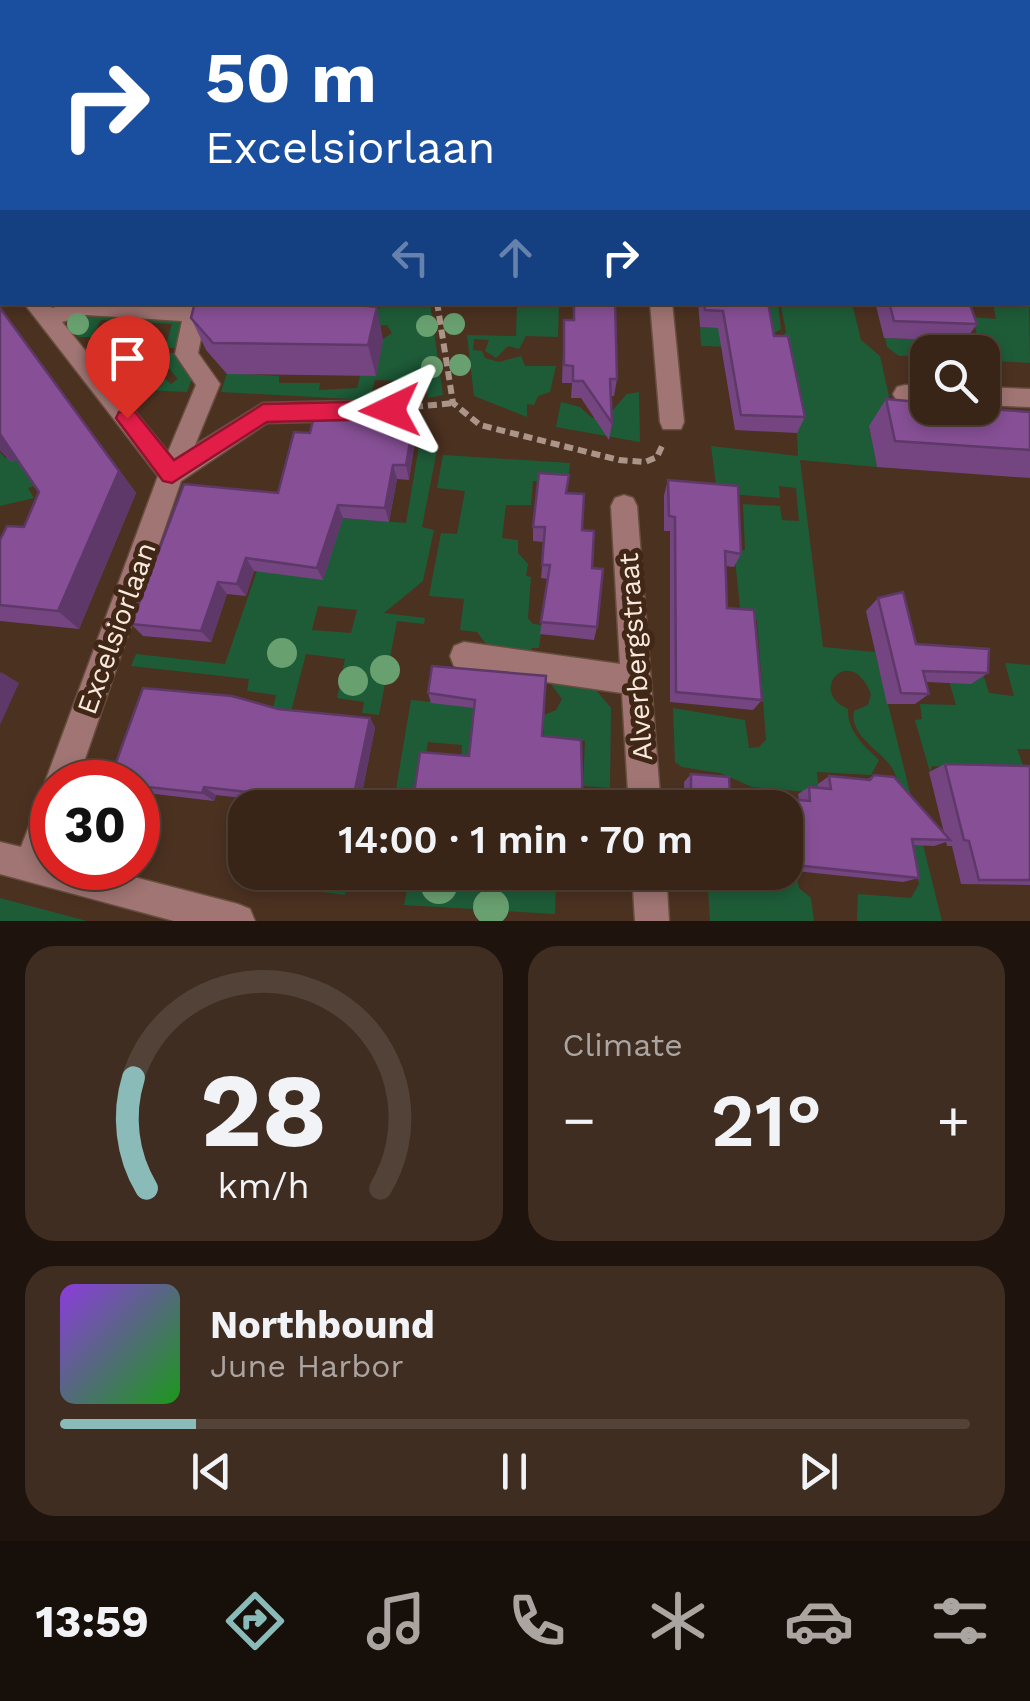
<!DOCTYPE html>
<html lang="en">
<head>
<meta charset="utf-8">
<style>
  :root { --surface:#382518; --page:#3f2d21; --text:#f1f3f6; --muted:#aba5a2; --line:#524237; --accent:#8bbbb9 }
  body { margin:0; font-family:"Work Sans",sans-serif; background:var(--page); color:var(--text); height:100vh; display:flex; flex-direction:column; font-size:38px; white-space:nowrap }
  * { box-sizing:border-box; margin:0 }
  p { font-size:32px; color:var(--muted) }
  .icon { flex:none; width:55px; height:55px; fill:none; stroke:currentColor; stroke-width:2; stroke-linecap:round; stroke-linejoin:round }
  .map { position:relative; height:921px; overflow:hidden }
  .drawer { display:flex; flex-direction:column; gap:25px; padding:25px; background:#1f140d; flex:1 }
  .drawer>* { flex:none }
  .top-card { position:absolute; left:0px; top:0px; width:1030px; height:305px; box-shadow:0 5px 15px #0003,0 0 0 2px var(--line); background:#1a4fa0; color:#fff; overflow:hidden }
  .fabs { position:absolute; left:910px; top:335px; display:grid; gap:20px }
  .fabs a { display:grid; place-items:center; width:90px; height:90px; border-radius:20px; background:var(--surface); box-shadow:0 5px 15px #0003,0 0 0 2px var(--line); font-size:50px }
  .speed { position:absolute; left:30px; top:760px; display:flex; gap:20px; font-size:50px; font-weight:700; text-align:center }
  .speed>* { display:grid; place-content:center; width:130px; height:130px; border-radius:50%; background:var(--surface); box-shadow:0 5px 15px #0003,0 0 0 2px var(--line); line-height:1 }
  .speed .limit { border:15px solid #d22; background:#fff; color:#111 }
  .pin { position:absolute; display:grid; place-items:center; width:85px; height:85px; color:#fff; margin:-102px -42px; border-radius:50% 50% 50% 0; rotate:-45deg; box-shadow:0 0 10px #0007 }
  .pin .icon { rotate:45deg }
  .me { position:absolute; width:110px; margin:-55px; rotate:268deg; stroke-linejoin:round; filter:drop-shadow(0 0 8px #0008) }
  .turn { display:flex; align-items:center; gap:35px; height:210px; padding:0 40px; font-size:45px }
  .turn .icon { width:130px; height:130px; stroke-width:2.5 }
  .turn b { display:block; font-size:70px; line-height:85px }
  .lanes { display:flex; align-items:center; height:95px; padding:0 40px; background:#0003; justify-content:center; gap:50px; direction:ltr }
  .lanes .off { opacity:.35 }
  .big { font-size:75px; font-weight:600; line-height:1.1 }
  .drawer .tile { flex:1; display:flex; flex-direction:column; justify-content:center; gap:15px; min-width:0; padding:0 35px; border-radius:30px; background:var(--page) }
  .drawer .dial { align-items:center; gap:0 }
  .dial svg { height:260px; overflow:visible; fill:none; stroke:var(--line); stroke-width:7; stroke-linecap:round; text-anchor:middle }
  .dial text { fill:var(--text); stroke:none }
  .song { display:flex; align-items:center; gap:30px }
  .cover { width:120px; height:120px; border-radius:15px; background:linear-gradient(135deg,hsl(270 70% 55%),hsl(120 70% 35%)) }
  .played { height:10px; border-radius:5px; background:linear-gradient(90deg,var(--accent) 15%,var(--line) 15%) }
  .keys { display:flex; justify-content:space-around; direction:ltr }
  .heat { display:flex; justify-content:space-between; align-items:center; font-size:55px; direction:ltr }
  .drawer .tiles { flex:1; display:grid; gap:25px; grid-template-columns:1fr 1fr }
  .tile:last-child { grid-column:span 2 }
  .trip { position:absolute; left:228px; top:790px; width:575px; height:100px; border-radius:30px; background:var(--surface); box-shadow:0 5px 15px #0003,0 0 0 2px var(--line); font-weight:600; line-height:100px; text-align:center }
  .dock { display:flex; height:160px; justify-content:space-around; align-items:center; background:#160f0a; color:var(--muted) }
  .dock .icon { width:70px; height:70px }
  .dock .current { color:var(--accent) }
  .dock b { font-size:45px; color:var(--text) }
  .map>svg:first-child { display:block }
</style>
</head>
<body>
<div class="map">
<svg width="1030" height="921" viewBox="0 0 1030 921">
  <rect width="100%" height="100%" fill="#4b3120"/>
  <g fill="#1e5c38" fill-rule="evenodd">
    <polygon points="1028,259 1030,363 983,360 982,352 899,356 887,347 885,338 979,341 972,317 996,319 993,303 1028,302"/>
    <path d="M786 302 852 303 861 340 880 356 896 428 869 427 877 467 800 460 823 647 875 652 942 921H857L858 894 911 898 919 884C913 858 905 788 892 768 881 750 849 736 854 711L868 705 871 694C851 642 806 691 848 709 847 731 864 746 879 760L871 775 817 772 819 793 752 787 720 773 682 767 675 762 673 708 745 720 749 748 759 747 766 740 757 620 741 617 734 550H745L743 504 780 506 782 520 799 521 796 488 779 486 780 498 717 493 711 446 798 456 797 433 775 348 701 346 700 327 772 330 769 303H778L781 329 773 334 783 336 786 332 781 306Z"/>
    <polygon points="385,303 430,303 443,395 428,398 426,382 375,380 370,400 221,392 227,373 279,376 279,383 320,383 319,390 357,388 360,376 376,376 383,339 392,333 387,325 355,328"/>
    <polygon points="517,303 559,303 558,337 526,336 519,349 508,346 496,358 485,351 489,340 474,339 473,350 482,351 485,358 499,362 521,356 525,366 556,366 550,392 538,396 534,405 527,404 527,417 474,396 467,335 516,336"/>
    <polygon points="69,315 179,318 183,320 178,348 165,348 172,324 101,320 92,337 78,337 66,321"/>
    <polygon points="164,353 177,353 193,376 187,392 121,389 103,366 110,362 131,381 144,374 152,380 161,375 171,384 178,379 166,365"/>
    <path d="M639 392 640 442 556 427 561 402 580 407 592 418C612 417 615 406 627 394Z"/>
    <path d="M420 440 437 450 422 527 434 530 423 581 384 613 425 618 424 624 397 621 379 715 362 713 364 702 337 698 345 659 306 654 289 719 272 713 276 695 247 691 249 679 131 666 136 654 225 664 264 550 342 518 406 523ZM318 606 357 610 351 633 312 630Z"/>
    <polygon points="0,452 5,458 24,455 41,484 28,488 34,498 0,506"/>
    <polygon points="443,455 570,463 568,482 533,481 531,505 506,505 502,538 518,540 518,553 528,564 526,576 531,577 528,618 533,624 542,625 539,648 532,648 530,653 489,648 477,632 460,630 464,599 429,596 441,533 457,534 465,491 437,488"/>
    <polygon points="942,657 979,661 989,693 1014,696 1005,663 1030,665 1030,749 1017,749 1026,773 932,766 930,772 915,720 922,719 920,704 956,705"/>
    <polygon points="437,669 480,675 471,762 461,761 462,745 428,742 419,790 396,789 411,700 431,702"/>
    <polygon points="548,680 591,684 611,708 610,788 583,786 585,741 544,738 544,715 556,710 562,699"/>
    <polygon points="796,871 799,888 811,898 814,921 710,921 707,873"/>
    <polygon points="274,873 274,872 349,873 345,895 271,885"/>
    <polygon points="410,876 556,884 555,914 404,905"/>
    <polygon points="0,898 87,921 0,921"/>
  </g>
  <g fill="none" stroke-linecap="round" stroke-linejoin="round">
    <defs>
      <g id="minor">
        <rect x="590" y="0" width="16" height="2"/>
        <polygon points="755,0 771,0 772,2 756,2"/>
        <path d="M23 302H47L52 308C89 298 165 297 203 308L206 314 198 353 220 384 195 445 263 403 391 400 399 403 403 410 399 417 391 420 267 423 181 481 77 782H52V868H99L238 904 250 909 255 921H174L0 874V842L21 847 41 795 49 791 45 782 158 476ZM86 315 182 321 175 354 196 385 168 452 62 322Z"/>
        <polygon points="650,302 672,302 684,422 681,429 663,429 660,422"/>
        <polygon points="905,385 928,386 928,404 897,401 893,394 897,387"/>
        <polygon points="982,387 1030,389 1030,407 982,405"/>
        <polygon points="624,495 633,498 637,506 661,808 629,808 622,693 464,670 454,666 450,656 454,646 464,642 620,664 611,506 615,498"/>
        <polygon points="632,872 666,872 669,921 635,921"/>
      </g>
    </defs>
    <use href="#minor" stroke="#674e3e" stroke-width="3"/>
    <g stroke="#aa9588" stroke-width="6" stroke-dasharray="9 5" stroke-linecap="butt">
      <polyline points="437,302 453,403 480,425 619,460 645,462 657,457 663,444"/>
      <polyline points="414,407 453,403"/>
    </g>
    <use href="#minor" fill="#a07573" fill-rule="evenodd"/>
  </g>
  <g fill="#69a070">
    <circle cx="78" cy="324" r="11"/>
    <circle cx="454" cy="324" r="11"/>
    <circle cx="427" cy="326" r="11"/>
    <circle cx="460" cy="365" r="11"/>
    <circle cx="432" cy="367" r="11"/>
    <circle cx="282" cy="653" r="15"/>
    <circle cx="385" cy="670" r="15"/>
    <circle cx="353" cy="681" r="15"/>
    <circle cx="439" cy="886" r="18"/>
    <circle cx="491" cy="907" r="18"/>
  </g>
  <g fill="#744581">
    <polygon points="0,0 184,0 183,2 2,2 2,154 0,156"/>
    <polygon points="813,0 1030,0 1030,108 1028,108 1028,2 813,1"/>
    <polygon points="573,302 615,302 617,379 614,396 611,396 612,423 609,440 581,398 571,398 572,383 562,383 564,320 573,320"/>
    <polygon points="698,302 768,302 774,336 805,417 797,433 735,430 718,328 700,327"/>
    <polygon points="875,302 969,302 977,324 965,341 884,338"/>
    <polygon points="0,307 136,493 79,629 0,621 0,540 24,527 39,492 17,459 11,462 0,450"/>
    <polygon points="191,318 383,339 376,376 227,374 206,350"/>
    <polygon points="886,399 1030,412 1030,478 877,467 869,426"/>
    <polygon points="413,425 415,440 409,480 397,479 389,522 343,518 323,580 254,571 246,596 227,594 211,642 143,636 131,624 278,493 310,433"/>
    <polygon points="668,480 741,554 734,567 726,566 727,608 762,700 753,710 670,702 670,531 664,531 664,495"/>
    <polygon points="567,493 582,530 592,568 597,627 594,640 540,634 548,579 541,578 544,542 533,541 533,527"/>
    <polygon points="878,598 916,644 988,673 971,684 926,682 929,694 915,704 887,704 866,611"/>
    <polygon points="432,666 542,736 469,756 474,708 431,703 428,693"/>
    <polygon points="278,709 370,718 375,728 359,808 325,808 216,795 214,801 138,792 138,782"/>
    <polygon points="945,764 1030,766 1030,885 961,884 952,846 947,846 946,842 934,846 913,845 919,878 903,882 785,870 785,808 685,808 684,782 691,774 730,794 799,800 798,794 809,787 818,788 818,784 829,776 866,780 874,775 944,833 929,772"/>
  </g>
  <g fill="#5e3869">
    <polygon points="166,0 184,0 183,2 165,2"/>
    <polygon points="0,307 136,493 79,629 58,611 119,471"/>
    <polygon points="377,307 383,339 376,376 368,345"/>
    <polygon points="413,425 415,440 409,480 406,465"/>
    <polygon points="0,434 21,456 11,462 0,450"/>
    <polygon points="393,465 397,479 389,522 385,508"/>
    <polygon points="338,505 343,518 323,580 317,568"/>
    <polygon points="246,558 254,571 246,596 237,584"/>
    <polygon points="218,582 227,594 211,642 201,631"/>
    <polygon points="1,672 19,683 0,725 0,674"/>
    <polygon points="370,718 375,728 359,808 355,808 352,804"/>
    <polygon points="204,787 216,795 214,801 202,793"/>
  </g>
  <g fill="#875096" stroke="#5e3869" stroke-width="2.5">
    <polygon points="0,0 166,0 165,2 2,2 2,79 0,79"/>
    <polygon points="254,0 572,0 572,2 262,2"/>
    <polygon points="823,0 1030,0 1030,88 1028,88 1028,2 805,2 805,1 823,2"/>
    <rect x="0" y="93" width="2" height="41"/>
    <polygon points="195,302 330,302 377,307 368,345 213,343 191,318"/>
    <polygon points="574,302 615,302 617,379 610,379 612,423 583,381 573,381 573,366 564,365 564,320 574,320"/>
    <polygon points="704,302 768,302 774,336 788,336 805,417 741,415 723,311 705,310"/>
    <polygon points="889,302 969,302 977,324 894,321"/>
    <polygon points="0,308 119,471 58,611 0,605 0,540 7,526 24,527 39,492 0,434"/>
    <polygon points="886,399 928,403 928,408 978,408 1030,412 1030,450 895,441"/>
    <polygon points="314,416 413,425 406,465 393,465 385,508 338,505 317,568 246,558 237,584 218,582 201,631 131,624 184,484 278,493 294,432 310,433"/>
    <polygon points="539,473 569,475 566,493 584,494 582,530 594,531 592,568 603,569 597,627 541,622 550,565 542,565 545,527 533,527"/>
    <polygon points="668,480 738,486 741,554 725,551 727,608 754,610 762,700 676,692 675,517 669,516"/>
    <polygon points="903,592 916,644 989,649 988,673 923,671 929,694 901,693 878,598"/>
    <polygon points="432,666 546,676 542,736 581,740 583,808 412,808 420,752 469,756 475,700 428,693"/>
    <polygon points="143,688 232,696 278,709 370,718 352,804 204,787 202,793 138,786 138,782 109,782"/>
    <polygon points="945,764 1030,766 1030,880 979,880 969,841 964,840"/>
    <polygon points="691,774 729,777 730,794 810,801 809,787 831,789 829,776 870,780 874,775 894,777 950,840 912,839 919,878 785,864 785,808 691,808"/>
  </g>
  <polygon fill="#e11d48" stroke="#92132f" stroke-width="2.5" points="390,401 401,410 390,419 267,422 172,483 163,481 116,418 119,412 135,412 174,460 263,404"/>
  <g text-anchor="middle" stroke-width="10" stroke-linejoin="round" paint-order="stroke">
    <g font-size="28" fill="#f9e8de" stroke="#402716">
      <text transform="translate(116 628) rotate(-70)" y="10">Excelsiorlaan</text>
      <text transform="translate(635 657) rotate(-94)" y="10">Alverbergstraat</text>
    </g>
  </g>
</svg>
<div class="fabs">
<a><svg class="icon" aria-label="search" viewBox="0 0 24 24"><circle cx="10" cy="10" r="6"/><path d="M15 15l6 6"/></svg></a>
</div>
<div class="speed"><div class="limit">30</div></div>
<div class="pin" style="left:127px;top:418px;background:#d93025"><svg class="icon" aria-label="arrive" viewBox="0 0 24 24"><path d="M6 21V4h12l-3 4 3 4H6"/></svg></div>
<svg class="me" style="left:390px;top:410px" viewBox="-20 -20 40 40"><path d="M0-17L14 15 0 8-14 15z" fill="#e11d48" stroke="#fff" stroke-width="4"/></svg>
<div class="trip">14:00 · 1 min · 70 m</div>
<div class="top-card">
<div class="turn"><svg class="icon" aria-label="right" viewBox="0 0 24 24"><path d="M7 20v-9h11M14 6l5 5-5 5"/></svg><div><b>50 m</b>Excelsiorlaan</div></div>
<div class="lanes"><svg class="icon off" aria-label="left" viewBox="0 0 24 24"><path d="M17 20v-9H6M10 6l-5 5 5 5"/></svg><svg class="icon off" aria-label="ahead" viewBox="0 0 24 24"><path d="M12 20V5M6 11l6-6 6 6"/></svg><svg class="icon" aria-label="right" viewBox="0 0 24 24"><path d="M7 20v-9h11M14 6l5 5-5 5"/></svg></div>
</div>
</div>
<section class="drawer">
<div class="tiles">
<div class="tile dial"><svg viewBox="0 0 100 80">
<path d="M14 69A42 42 0 1 1 86 69"/>
<path d="M14 69A42 42 0 0 1 10 35" stroke="#8bbbb9"/>
<text x="50" y="56" font-size="32" font-weight="700">28</text>
<text x="50" y="72" font-size="11">km/h</text>
</svg></div>
<div class="tile"><p>Climate</p>
<div class="heat"><a>−</a><b class="big">21°</b><a>+</a></div>
</div>
<div class="tile">
<div class="song"><i class="cover"></i><div><b>Northbound</b><p>June Harbor</p></div></div>
<div class="played"></div>
<div class="keys"><svg class="icon" aria-label="previous" viewBox="0 0 24 24"><path d="M18 5L8 12l10 7zM5 5v14"/></svg><svg class="icon" aria-label="pause" viewBox="0 0 24 24"><path d="M8 5v14M16 5v14"/></svg><svg class="icon" aria-label="next" viewBox="0 0 24 24"><path d="M6 5l10 7-10 7zM19 5v14"/></svg></div>
</div>
</div>
</section>
<nav class="dock">
<b>13:59</b>
<svg class="icon current" aria-label="directions" viewBox="0 0 24 24"><path d="M12 3l9 9-9 9-9-9zM9 14v-3h6M13 9l2 2-2 2"/></svg>
<svg class="icon" aria-label="music" viewBox="0 0 24 24"><path d="M9 18V5l10-2v13"/><circle cx="6" cy="18" r="3"/><circle cx="16" cy="16" r="3"/></svg>
<svg class="icon" aria-label="phone" viewBox="0 0 24 24"><path d="M5 4h4l2 5-3 2q2 4 5 5l2-3 5 2v4C11 20 4 13 5 4z"/></svg>
<svg class="icon" aria-label="climate" viewBox="0 0 24 24"><path d="M12 3v18M4 7l16 10M4 17L20 7"/></svg>
<svg class="icon" aria-label="car" viewBox="0 0 24 24"><path d="M5 17H2v-5l4-1 3-4h7l3 4 3 1v5h-3M9 17h6M6 11h13"/><circle cx="7" cy="17" r="2"/><circle cx="17" cy="17" r="2"/></svg>
<svg class="icon" aria-label="filters" viewBox="0 0 24 24"><path d="M4 7h16M4 17h16"/><circle cx="9" cy="7" r="2"/><circle cx="15" cy="17" r="2"/></svg>
</nav>
</body>
</html>
